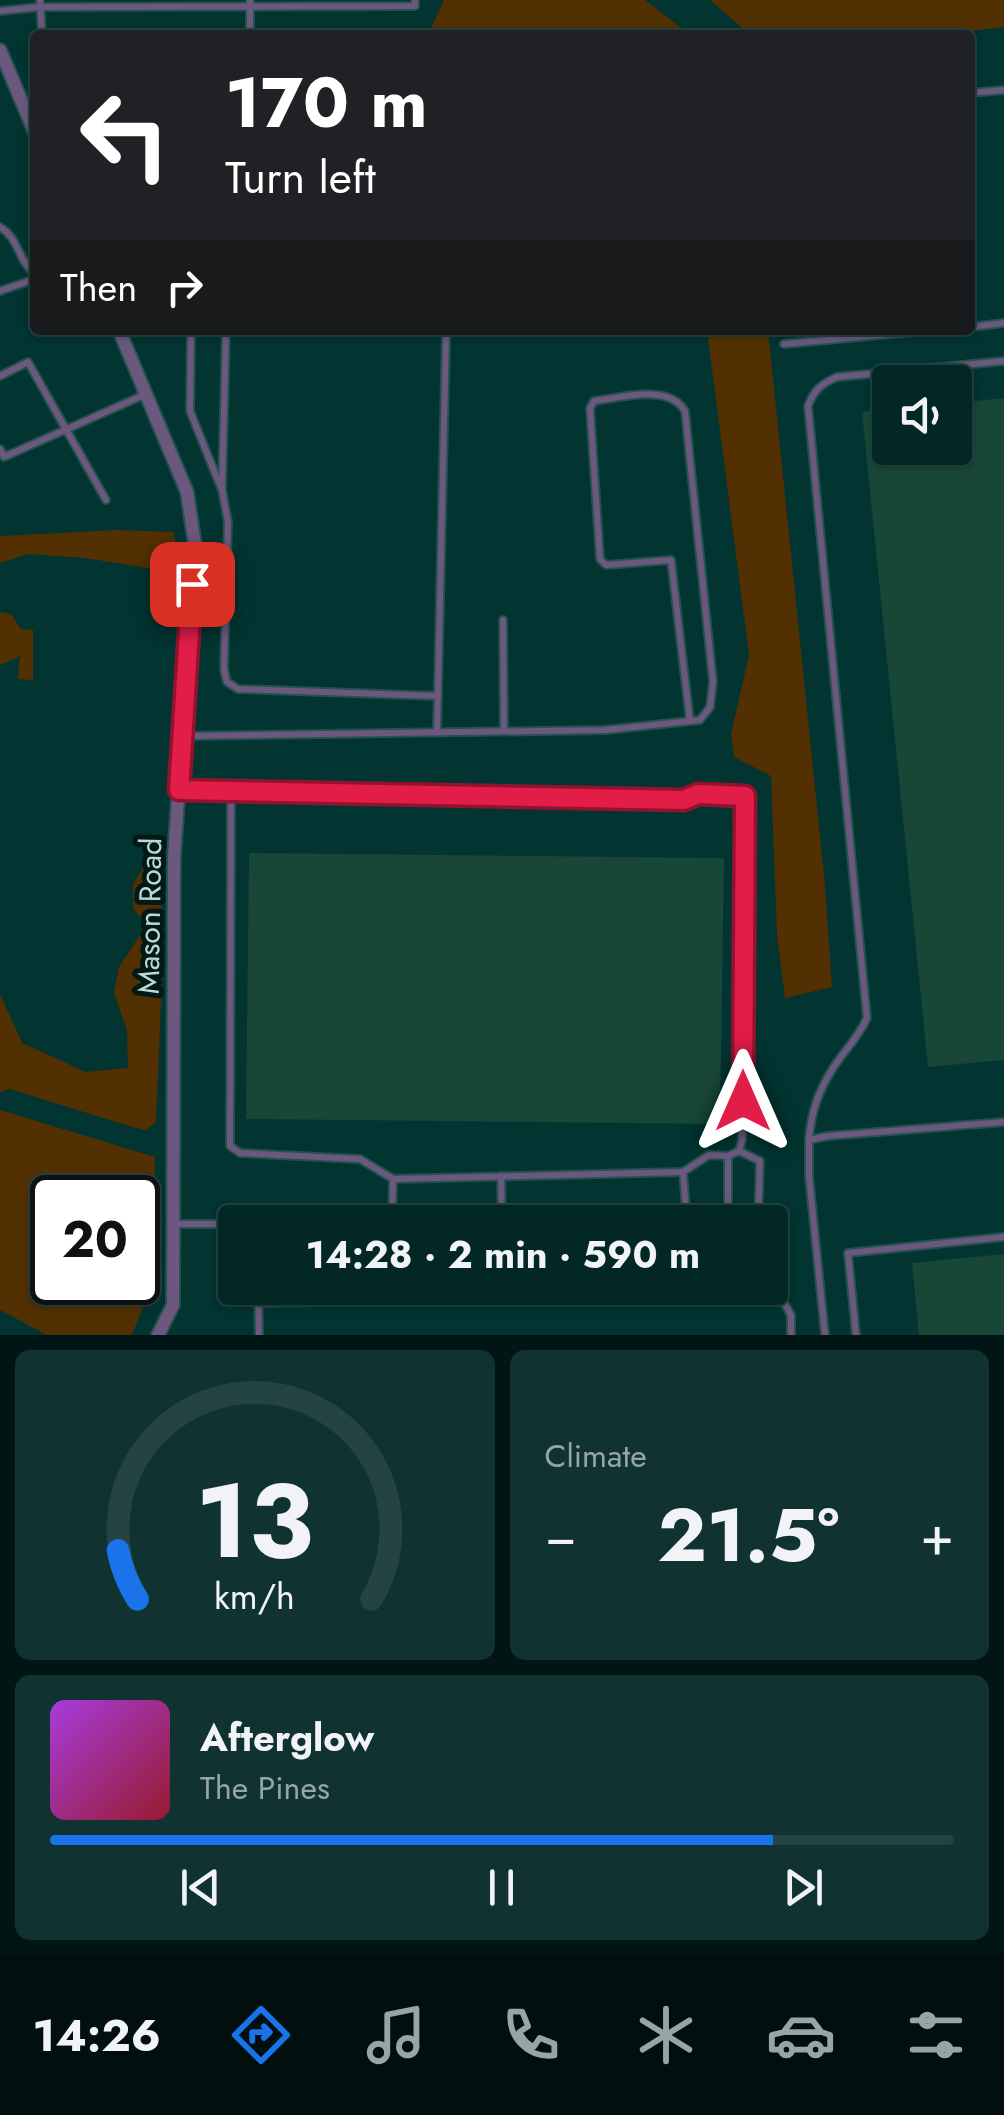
<!DOCTYPE html>
<html lang="en">
<head>
<meta charset="utf-8">
<style>
  :root { --surface:#022725; --page:#103332; --text:#f1f3f6; --muted:#96a5a7; --line:#234442; --accent:#1a73e8 }
  body { margin:0; font-family:Jost,sans-serif; background:var(--page); color:var(--text); height:100vh; display:flex; flex-direction:column; font-size:38px; white-space:nowrap }
  * { box-sizing:border-box; margin:0 }
  p { font-size:32px; color:var(--muted) }
  .icon { flex:none; width:55px; height:55px; fill:none; stroke:currentColor; stroke-width:2; stroke-linecap:round; stroke-linejoin:round }
  .map { position:relative; height:1335px; overflow:hidden }
  .side { display:flex; flex-direction:column; gap:15px; padding:15px; background:#011514; flex:1 }
  .side>* { flex:none }
  .guide { position:absolute; left:30px; top:30px; width:945px; height:305px; border-radius:10px; box-shadow:0 2px 8px #0004,0 0 0 2px var(--line); background:#202124; color:#fff; overflow:hidden }
  .buttons { position:absolute; left:872px; top:365px; display:grid; gap:20px }
  .buttons a { display:grid; place-items:center; width:100px; height:100px; border-radius:10px; background:var(--surface); box-shadow:0 2px 8px #0004,0 0 0 2px var(--line); font-size:50px }
  .speed { position:absolute; left:30px; top:1175px; display:flex; gap:20px; font-size:50px; font-weight:700; text-align:center }
  .speed>* { display:grid; place-content:center; width:130px; height:130px; border-radius:50%; background:var(--surface); box-shadow:0 2px 8px #0004,0 0 0 2px var(--line); line-height:1 }
  .speed .limit { border:5px solid #111; border-radius:15px; background:#fff; color:#111 }
  .pin { position:absolute; display:grid; place-items:center; width:85px; height:85px; color:#fff; margin:-42px; border-radius:20px; box-shadow:0 5px 15px #0006 }
  .me { position:absolute; width:110px; margin:-55px; rotate:0deg; stroke-linejoin:round; filter:drop-shadow(0 0 8px #0008) }
  .turn { display:flex; align-items:center; gap:35px; height:210px; padding:0 30px; font-size:45px }
  .turn .icon { width:130px; height:130px; stroke-width:2.5 }
  .turn b { display:block; font-size:70px; line-height:85px }
  .then { display:flex; align-items:center; height:95px; padding:0 30px; background:#0003; gap:20px; font-size:38px }
  .big { font-size:75px; font-weight:700; line-height:1.1 }
  .side .tile { flex:1; display:flex; flex-direction:column; justify-content:center; gap:15px; min-width:0; padding:0 35px; border-radius:15px; background:var(--page) }
  .side .dial { align-items:center; gap:0 }
  .dial svg { height:260px; overflow:visible; fill:none; stroke:var(--line); stroke-width:7; stroke-linecap:round; text-anchor:middle }
  .dial text { fill:var(--text); stroke:none }
  .song { display:flex; align-items:center; gap:30px }
  .cover { width:120px; height:120px; border-radius:15px; background:linear-gradient(135deg,hsl(280 70% 55%),hsl(350 70% 35%)) }
  .played { height:10px; border-radius:5px; background:linear-gradient(90deg,var(--accent) 80%,var(--line) 80%) }
  .keys { display:flex; justify-content:space-around; direction:ltr }
  .heat { display:flex; justify-content:space-between; align-items:center; font-size:55px; direction:ltr }
  .side .tiles { flex:1; display:grid; gap:15px; grid-template-columns:1fr 1fr }
  .tile:last-child { grid-column:span 2 }
  .trip { position:absolute; left:218px; top:1205px; width:570px; height:100px; border-radius:10px; background:var(--surface); box-shadow:0 2px 8px #0004,0 0 0 2px var(--line); font-weight:700; line-height:100px; text-align:center }
  .tab-bar { display:flex; height:160px; justify-content:space-around; align-items:center; background:#01100f; color:var(--muted) }
  .tab-bar .icon { width:70px; height:70px }
  .tab-bar .selected { color:var(--accent) }
  .tab-bar b { font-size:45px; color:var(--text) }
  .map>svg:first-child { display:block }
</style>
</head>
<body>
<div class="map">
<svg width="1004" height="1335" viewBox="0 0 1004 1335">
  <rect width="100%" height="100%" fill="#023431"/>
  <g fill="#523001" fill-rule="evenodd">
    <polygon points="444,0 645,0 691,35 428,35"/>
    <polygon points="710,0 1004,0 1004,27 938,35 750,35"/>
    <polygon points="707,330 768,330 825,885 832,987 785,998 777,935 771,776 734,757 731,734 749,655"/>
    <polygon points="118,530 173,532 181,563 173,572 85,558 28,554 0,563 0,536"/>
    <polygon points="0,612 11,614 21,629 33,630 33,680 18,679 20,656 0,665"/>
    <polygon points="143,867 160,868 162,977 156,1122 146,1130 132,1127 10,1089 0,1092 0,994 22,1043 86,1072 128,1068 127,1030 114,993 119,967 142,932 142,920 133,908 133,885"/>
    <path d="M0 1110 155 1157 153 1282 132 1335H47L0 1310ZM52 1198H138V1282H52Z"/>
  </g>
  <g fill="#184737">
    <polygon points="1004,398 1004,1060 928,1067 862,412 890,409 890,448 955,448 955,403"/>
    <polygon points="249,853 724,858 720,1124 246,1119"/>
    <polygon points="1004,1254 1004,1335 919,1335 912,1263"/>
  </g>
  <g fill="none" stroke-linecap="round" stroke-linejoin="round">
    <defs>
      <g id="lane">
        <polyline points="40,0 42,35"/>
        <polyline points="0,11 39,7 415,6 415,0"/>
        <polyline points="250,35 250,0"/>
        <polyline points="970,93 1004,90"/>
        <path d="M0 227C19 238 18 261 35 274"/>
        <polyline points="0,291 35,279"/>
        <polyline points="970,327 1004,323"/>
        <polyline points="191,330 190,411 221,488"/>
        <polyline points="226,330 222,490 228,522 224,669 227,682 238,689 438,696"/>
        <polyline points="784,344 934,330"/>
        <polyline points="0,376 28,362 106,500"/>
        <polyline points="0,449 4,457 146,394"/>
        <polyline points="503,620 504,731"/>
        <polyline points="437,732 446,335"/>
        <path d="M184 736 605 730 700 720 710 707 713 682 685 411C669 383 620 398 594 401L590 408 600 559 606 565 671 560 690 721"/>
        <polyline points="180,790 685,800 698,794 745,796 742,1140 739,1151 728,1156 709,1155 683,1172 393,1179 360,1159 240,1153 230,1146 231,791"/>
        <path d="M809 1140C811 1109 821 1084 840 1058 850 1045 860 1034 867 1018L808 406C814 390 821 384 837 377L1004 361"/>
        <polyline points="739,1151 760,1161 758,1222"/>
        <polyline points="728,1156 728,1222"/>
        <polyline points="683,1172 687,1222"/>
        <polyline points="501,1176 502,1222"/>
        <polyline points="392,1222 393,1179"/>
        <polyline points="174,1224 235,1224"/>
        <polyline points="258,1288 259,1335"/>
        <polyline points="702,1288 704,1290 765,1296"/>
        <polyline points="759,1288 765,1296 783,1301 791,1315 791,1335"/>
        <polyline points="258,1303 316,1302 320,1288"/>
        <polyline points="825,1335 809,1176 809,1140 828,1136 1004,1122"/>
        <polyline points="856,1335 848,1253 1004,1237"/>
      </g>
      <g id="street">
        <polyline points="0,50 35,133"/>
        <polyline points="119,330 187,492 195,545 174,858 173,1305 158,1335"/>
      </g>
    </defs>
    <use href="#lane" stroke="#23524f" stroke-width="10"/>
    <use href="#street" stroke="#23524f" stroke-width="16"/>
    <use href="#lane" stroke="#6c587f" stroke-width="6"/>
    <use href="#street" stroke="#6c587f" stroke-width="12"/>
  </g>
  <g fill="none" stroke-linecap="round" stroke-linejoin="round">
    <defs>
      <polyline id="route" points="192,584 179,790 684,800 698,794 745,796 743,1101"/>
    </defs>
    <use href="#route" stroke="#92132f" stroke-width="25"/>
    <use href="#route" stroke="#e11d48" stroke-width="18"/>
  </g>
  <g text-anchor="middle" stroke-width="10" stroke-linejoin="round" paint-order="stroke">
    <g font-size="30" fill="#bcd9d6" stroke="#021918">
      <text transform="translate(150 916) rotate(-89)" y="10">Mason Road</text>
    </g>
  </g>
</svg>
<div class="buttons">
<a><svg class="icon" aria-label="sound" viewBox="0 0 24 24"><path d="M4 9h4l5-4v14l-5-4H4zM17 9q2 3 0 6"/></svg></a>
</div>
<div class="speed"><div class="limit">20</div></div>
<div class="pin" style="left:192px;top:584px;background:#d93025"><svg class="icon" aria-label="arrive" viewBox="0 0 24 24"><path d="M6 21V4h12l-3 4 3 4H6"/></svg></div>
<svg class="me" style="left:743px;top:1101px" viewBox="-20 -20 40 40"><path d="M0-17L14 15 0 8-14 15z" fill="#e11d48" stroke="#fff" stroke-width="4"/></svg>
<div class="trip">14:28 · 2 min · 590 m</div>
<div class="guide">
<div class="turn"><svg class="icon" aria-label="left" viewBox="0 0 24 24"><path d="M17 20v-9H6M10 6l-5 5 5 5"/></svg><div><b>170 m</b>Turn left</div></div>
<div class="then">Then<svg class="icon" aria-label="right" viewBox="0 0 24 24"><path d="M7 20v-9h11M14 6l5 5-5 5"/></svg></div>
</div>
</div>
<section class="side">
<div class="tiles">
<div class="tile dial"><svg viewBox="0 0 100 80">
<path d="M14 69A42 42 0 1 1 86 69"/>
<path d="M14 69A42 42 0 0 1 8 54" stroke="#1a73e8"/>
<text x="50" y="56" font-size="32" font-weight="700">13</text>
<text x="50" y="72" font-size="11">km/h</text>
</svg></div>
<div class="tile"><p>Climate</p>
<div class="heat"><a>−</a><b class="big">21.5°</b><a>+</a></div>
</div>
<div class="tile">
<div class="song"><i class="cover"></i><div><b>Afterglow</b><p>The Pines</p></div></div>
<div class="played"></div>
<div class="keys"><svg class="icon" aria-label="previous" viewBox="0 0 24 24"><path d="M18 5L8 12l10 7zM5 5v14"/></svg><svg class="icon" aria-label="pause" viewBox="0 0 24 24"><path d="M8 5v14M16 5v14"/></svg><svg class="icon" aria-label="next" viewBox="0 0 24 24"><path d="M6 5l10 7-10 7zM19 5v14"/></svg></div>
</div>
</div>
</section>
<nav class="tab-bar">
<b>14:26</b>
<svg class="icon selected" aria-label="directions" viewBox="0 0 24 24"><path d="M12 3l9 9-9 9-9-9zM9 14v-3h6M13 9l2 2-2 2"/></svg>
<svg class="icon" aria-label="music" viewBox="0 0 24 24"><path d="M9 18V5l10-2v13"/><circle cx="6" cy="18" r="3"/><circle cx="16" cy="16" r="3"/></svg>
<svg class="icon" aria-label="phone" viewBox="0 0 24 24"><path d="M5 4h4l2 5-3 2q2 4 5 5l2-3 5 2v4C11 20 4 13 5 4z"/></svg>
<svg class="icon" aria-label="climate" viewBox="0 0 24 24"><path d="M12 3v18M4 7l16 10M4 17L20 7"/></svg>
<svg class="icon" aria-label="car" viewBox="0 0 24 24"><path d="M5 17H2v-5l4-1 3-4h7l3 4 3 1v5h-3M9 17h6M6 11h13"/><circle cx="7" cy="17" r="2"/><circle cx="17" cy="17" r="2"/></svg>
<svg class="icon" aria-label="filters" viewBox="0 0 24 24"><path d="M4 7h16M4 17h16"/><circle cx="9" cy="7" r="2"/><circle cx="15" cy="17" r="2"/></svg>
</nav>
</body>
</html>
